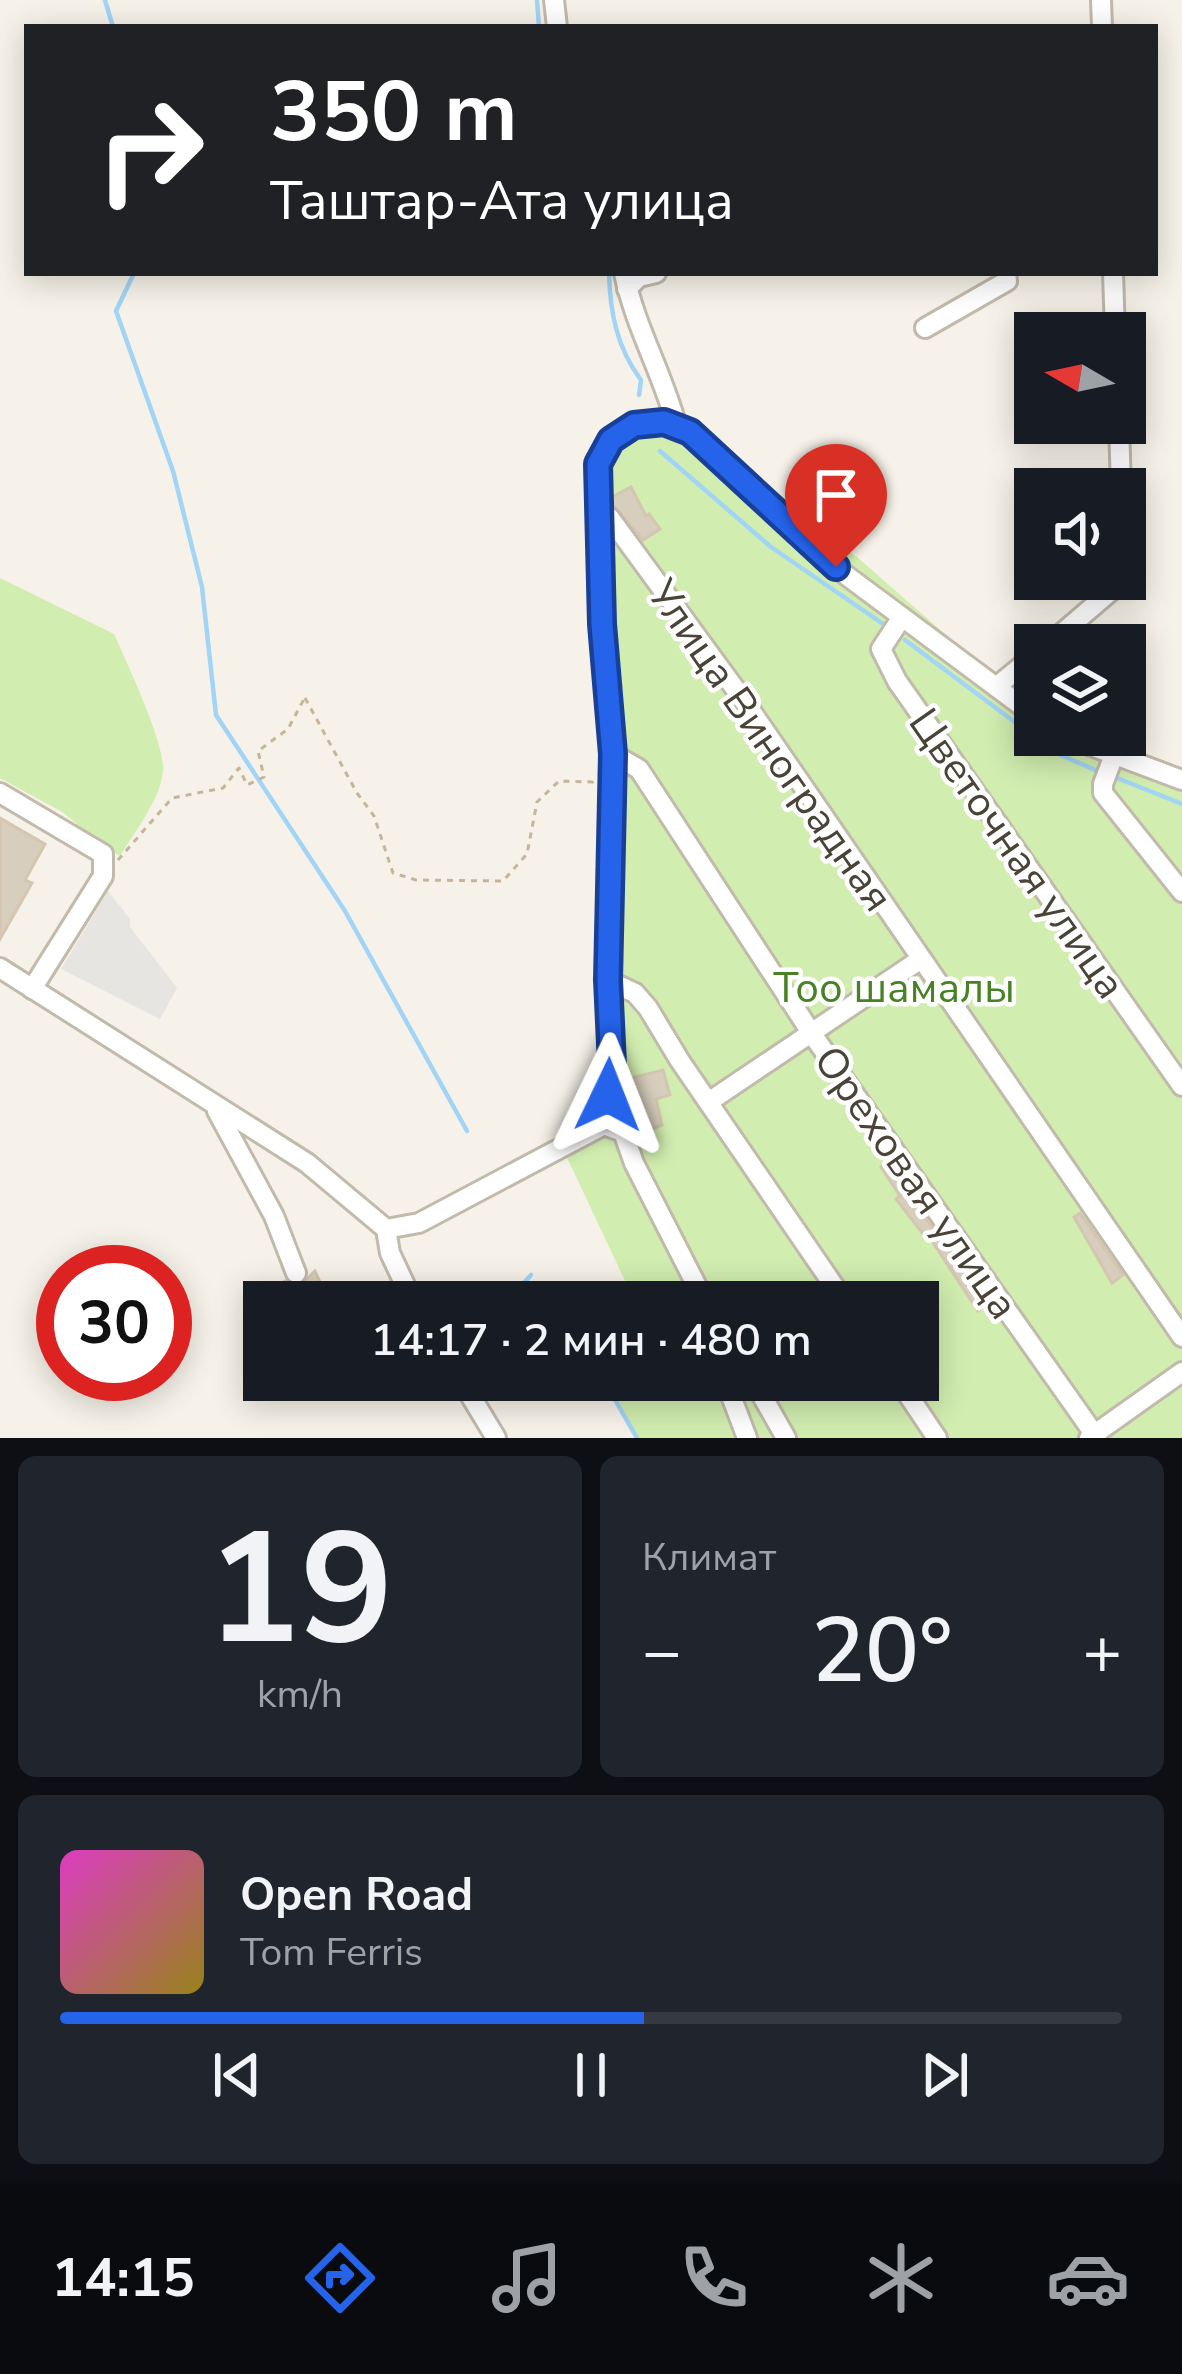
<!DOCTYPE html>
<html lang="ru">
<head>
<meta charset="utf-8">
<style>
  :root { --surface:#171b24; --page:#20242c; --text:#f1f3f6; --muted:#9ea1a6; --line:#363941; --accent:#2563eb }
  body { margin:0; font-family:"Nunito Sans",sans-serif; background:var(--page); color:var(--text); height:100vh; display:flex; flex-direction:column; font-size:45px; white-space:nowrap }
  * { box-sizing:border-box; margin:0 }
  p { font-size:39px; color:var(--muted) }
  .icon { flex:none; width:66px; height:66px; fill:none; stroke:currentColor; stroke-width:2; stroke-linecap:round; stroke-linejoin:round }
  .map { position:relative; height:1438px; overflow:hidden }
  .details { display:flex; flex-direction:column; gap:18px; padding:18px; background:#0d0f14; flex:1 }
  .details>* { flex:none }
  .banner { position:absolute; left:24px; top:24px; width:1134px; height:252px; border-radius:0px; box-shadow:0 6px 30px #0003; background:#202124; color:#fff; overflow:hidden }
  .needle { width:78px; rotate:279deg }
  .buttons { position:absolute; left:1014px; top:312px; display:grid; gap:24px }
  .buttons a { display:grid; place-items:center; width:132px; height:132px; border-radius:0px; background:var(--surface); box-shadow:0 6px 30px #0003; font-size:60px }
  .speed { position:absolute; left:36px; top:1245px; display:flex; gap:24px; font-size:60px; font-weight:700; text-align:center }
  .speed>* { display:grid; place-content:center; width:156px; height:156px; border-radius:50%; background:var(--surface); box-shadow:0 6px 30px #0003; line-height:1 }
  .speed .limit { border:18px solid #d22; background:#fff; color:#111 }
  .pin { position:absolute; display:grid; place-items:center; width:102px; height:102px; color:#fff; margin:-123px -51px; border-radius:50% 50% 50% 0; rotate:-45deg; box-shadow:0 0 12px #0007 }
  .pin .icon { rotate:45deg }
  .me { position:absolute; width:132px; margin:-66px; rotate:2deg; stroke-linejoin:round; filter:drop-shadow(0 0 9px #0008) }
  .turn { display:flex; align-items:center; gap:42px; height:252px; padding:0 48px; font-size:54px }
  .turn .icon { width:156px; height:156px; stroke-width:2.5 }
  .turn b { display:block; font-size:84px; line-height:102px }
  .big { font-size:90px; font-weight:600; line-height:1.1 }
  .details .card { flex:1; display:flex; flex-direction:column; justify-content:center; gap:18px; min-width:0; padding:0 42px; border-radius:18px; background:var(--page) }
  .details .dial { align-items:center; gap:0 }
  .dial b { font-size:156px; line-height:1 }
  .song { display:flex; align-items:center; gap:36px }
  .cover { width:144px; height:144px; border-radius:18px; background:linear-gradient(135deg,hsl(310 70% 55%),hsl(50 70% 35%)) }
  .played { height:12px; border-radius:6px; background:linear-gradient(90deg,var(--accent) 55%,var(--line) 55%) }
  .keys { display:flex; justify-content:space-around; direction:ltr }
  .heat { display:flex; justify-content:space-between; align-items:center; font-size:66px; direction:ltr }
  .details .tiles { flex:1; display:grid; gap:18px; grid-template-columns:1fr 1fr }
  .card:last-child { grid-column:span 2 }
  .trip { position:absolute; left:243px; top:1281px; width:696px; height:120px; border-radius:0px; background:var(--surface); box-shadow:0 6px 30px #0003; font-weight:600; line-height:120px; text-align:center }
  .tab-bar { display:flex; height:192px; justify-content:space-around; align-items:center; background:#090b0e; color:var(--muted) }
  .tab-bar .icon { width:84px; height:84px }
  .tab-bar .current { color:var(--accent) }
  .tab-bar b { font-size:54px; color:var(--text) }
  .map>svg:first-child { display:block }
</style>
</head>
<body>
<div class="map">
<svg width="1182" height="1438" viewBox="0 0 1182 1438">
  <rect width="100%" height="100%" fill="#f6f2e9"/>
  <g fill="#d1edaf">
    <polygon points="664,422 722,451 858,558 984,668 1035,702 1035,735 1096,735 1182,768 1182,1438 637,1438 606,1384 614,1380 918,1380 918,1302 635,1302 563,1149 604,1125 613,754 598,464 611,440"/>
    <path d="M0 578 114 634C126 661 165 743 163 770 161 799 135 831 120 856L101 845 64 813 0 778Z"/>
  </g>
  <polygon fill="#e7e5e1" points="108,891 130,919 130,927 177,988 160,1019 61,969"/>
  <g fill="none" stroke-linecap="round" stroke-linejoin="round">
    <g stroke="#a2d4f6" stroke-width="4.5">
      <polyline points="105,0 113,27"/>
      <polyline points="537,0 539,27"/>
      <polyline points="134,273 116,311 173,471 202,587 216,715 345,911 467,1131"/>
      <path d="M609 273C610 313 617 348 641 380L639 395"/>
      <polyline points="660,451 771,547 889,628"/>
      <polyline points="905,640 1056,753 1102,773"/>
      <polyline points="1117,778 1182,804"/>
      <polyline points="516,1302 513,1295 531,1275"/>
      <polyline points="599,1380 606,1384 637,1438"/>
    </g>
  </g>
  <g fill="#d8cebe" stroke="#d4c6b0" stroke-width="3">
    <polygon points="631,487 646,516 649,514 660,529 643,540 613,505 612,497"/>
    <polygon points="0,818 45,844 25,880 32,883 0,939"/>
    <polygon points="663,1070 670,1095 656,1099 662,1125 650,1130 643,1102 630,1105 624,1080"/>
    <polygon points="887,1163 987,1305 978,1311 926,1232 923,1234 896,1199 900,1196 881,1167"/>
    <polygon points="1080,1213 1123,1275 1112,1283 1074,1217"/>
    <polygon points="315,1271 326,1295 310,1302 264,1302 264,1340 245,1320 285,1281 300,1286"/>
  </g>
  <g fill="none" stroke-linecap="round" stroke-linejoin="round">
    <defs>
      <g id="minor">
        <polyline points="554,0 557,27"/>
        <polyline points="1101,0 1102,27"/>
        <path d="M624 273C635 327 663 374 677 427"/>
        <polyline points="1113,273 1115,333"/>
        <polyline points="627,289 639,277 656,273"/>
        <polyline points="925,328 1007,281 1006,273"/>
        <polyline points="1119,423 1121,489"/>
        <polyline points="599,517 610,518 747,705 1182,1337"/>
        <polyline points="902,617 881,649 897,681 1182,1086"/>
        <polyline points="1048,645 1125,579"/>
        <polyline points="996,687 1035,655"/>
        <polyline points="1062,735 1182,780"/>
        <polyline points="613,754 639,769 812,1034 1097,1438"/>
        <polyline points="1114,755 1103,784 1103,793 1182,892"/>
        <polyline points="0,793 103,854 103,876 32,989"/>
        <polyline points="0,968 307,1163 386,1229 419,1223 604,1125 612,1065 607,980 613,754 602,624 598,464 611,440 635,425 664,422 690,432 835,567 1035,716"/>
        <polyline points="607,980 635,993 648,1008 680,1061 845,1302"/>
        <polyline points="710,1101 921,959"/>
        <polyline points="217,1111 274,1216 296,1273"/>
        <polyline points="604,1125 623,1132 634,1163 705,1302"/>
        <polyline points="386,1229 390,1253 413,1302"/>
        <polyline points="461,1380 496,1438"/>
        <polyline points="725,1380 747,1438"/>
        <polyline points="753,1380 786,1438"/>
        <polyline points="898,1380 937,1438"/>
        <polyline points="1089,1438 1182,1372"/>
      </g>
    </defs>
    <use href="#minor" stroke="#c2baab" stroke-width="24"/>
    <g stroke="#c5b69b" stroke-width="3" stroke-dasharray="6 6" stroke-linecap="butt">
      <polyline points="305,698 357,793 374,816 393,873 416,880 503,881 527,854 537,802 559,781 593,782 595,778"/>
      <polyline points="118,860 172,798 223,788 239,768 247,785 264,777 258,751 288,729 304,699"/>
    </g>
    <use href="#minor" stroke="#fff" stroke-width="18"/>
  </g>
  <g fill="none" stroke-linecap="round" stroke-linejoin="round">
    <defs>
      <polyline id="route" points="608,1095 612,1065 608,980 613,754 602,624 598,464 611,440 634,425 664,422 690,432 836,567"/>
    </defs>
    <use href="#route" stroke="#184099" stroke-width="30"/>
    <use href="#route" stroke="#2563eb" stroke-width="21"/>
  </g>
  <g text-anchor="middle" stroke-width="9" stroke-linejoin="round" paint-order="stroke">
    <g font-size="42" fill="#4a4337" stroke="#fff">
      <text transform="translate(771 745) rotate(55)" y="15">Улица Виноградная</text>
      <text transform="translate(1018 853) rotate(55)" y="15">Цветочная улица</text>
      <text transform="translate(917 1182) rotate(55)" y="15">Ореховая улица</text>
    </g>
    <g font-size="42" fill="#488224" stroke="#fff">
      <text x="894" y="1002">Тоо шамалы</text>
    </g>
  </g>
</svg>
<div class="buttons">
<a><svg class="needle" viewBox="-14 -14 28 28"><path d="M0-13l5 13h-10z" fill="#e53935"/><path d="M0 13l5-13h-10z" fill="#9ea1a6"/></svg></a>
<a><svg class="icon" aria-label="sound" viewBox="0 0 24 24"><path d="M4 9h4l5-4v14l-5-4H4zM17 9q2 3 0 6"/></svg></a>
<a><svg class="icon" aria-label="layers" viewBox="0 0 24 24"><path d="M12 4l9 5-9 5-9-5zM3 14l9 5 9-5"/></svg></a>
</div>
<div class="speed"><div class="limit">30</div></div>
<div class="pin" style="left:836px;top:567px;background:#d93025"><svg class="icon" aria-label="arrive" viewBox="0 0 24 24"><path d="M6 21V4h12l-3 4 3 4H6"/></svg></div>
<svg class="me" style="left:608px;top:1095px" viewBox="-20 -20 40 40"><path d="M0-17L14 15 0 8-14 15z" fill="#2563eb" stroke="#fff" stroke-width="4"/></svg>
<div class="trip">14:17 · 2 мин · 480 m</div>
<div class="banner">
<div class="turn"><svg class="icon" aria-label="right" viewBox="0 0 24 24"><path d="M7 20v-9h11M14 6l5 5-5 5"/></svg><div><b>350 m</b>Таштар-Ата улица</div></div>
</div>
</div>
<section class="details">
<div class="tiles">
<div class="card dial"><b>19</b><p>km/h</p></div>
<div class="card"><p>Климат</p>
<div class="heat"><a>−</a><b class="big">20°</b><a>+</a></div>
</div>
<div class="card">
<div class="song"><i class="cover"></i><div><b>Open Road</b><p>Tom Ferris</p></div></div>
<div class="played"></div>
<div class="keys"><svg class="icon" aria-label="previous" viewBox="0 0 24 24"><path d="M18 5L8 12l10 7zM5 5v14"/></svg><svg class="icon" aria-label="pause" viewBox="0 0 24 24"><path d="M8 5v14M16 5v14"/></svg><svg class="icon" aria-label="next" viewBox="0 0 24 24"><path d="M6 5l10 7-10 7zM19 5v14"/></svg></div>
</div>
</div>
</section>
<nav class="tab-bar">
<b>14:15</b>
<svg class="icon current" aria-label="directions" viewBox="0 0 24 24"><path d="M12 3l9 9-9 9-9-9zM9 14v-3h6M13 9l2 2-2 2"/></svg>
<svg class="icon" aria-label="music" viewBox="0 0 24 24"><path d="M9 18V5l10-2v13"/><circle cx="6" cy="18" r="3"/><circle cx="16" cy="16" r="3"/></svg>
<svg class="icon" aria-label="phone" viewBox="0 0 24 24"><path d="M5 4h4l2 5-3 2q2 4 5 5l2-3 5 2v4C11 20 4 13 5 4z"/></svg>
<svg class="icon" aria-label="climate" viewBox="0 0 24 24"><path d="M12 3v18M4 7l16 10M4 17L20 7"/></svg>
<svg class="icon" aria-label="car" viewBox="0 0 24 24"><path d="M5 17H2v-5l4-1 3-4h7l3 4 3 1v5h-3M9 17h6M6 11h13"/><circle cx="7" cy="17" r="2"/><circle cx="17" cy="17" r="2"/></svg>
</nav>
</body>
</html>
